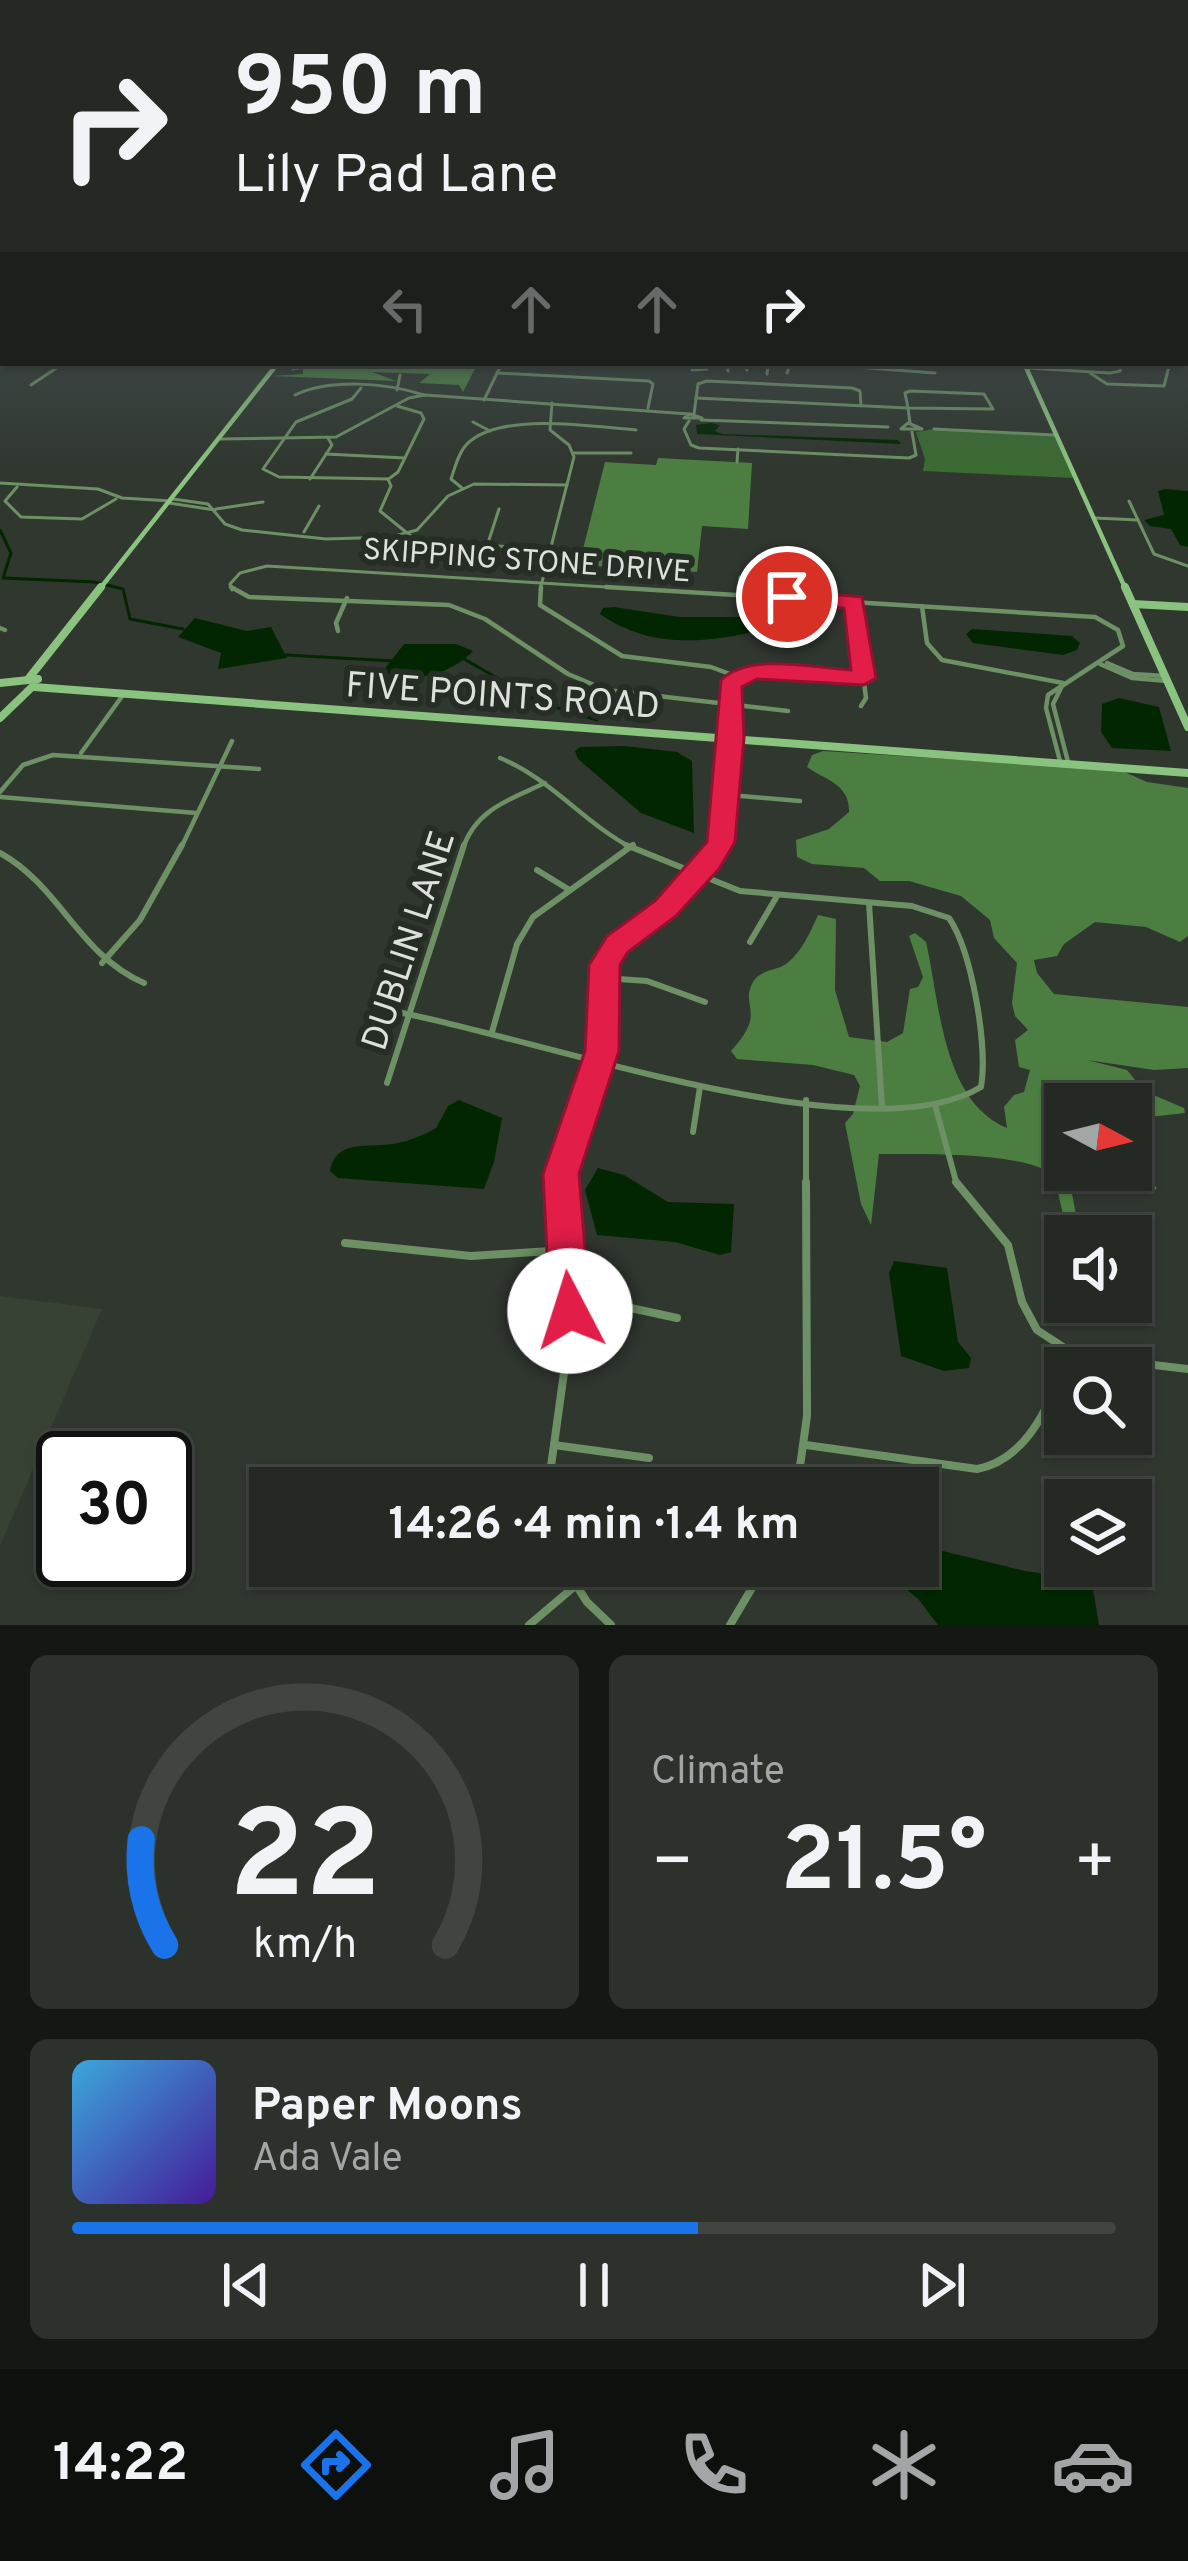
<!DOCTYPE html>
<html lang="en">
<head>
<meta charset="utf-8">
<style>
  :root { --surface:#242923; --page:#2c312b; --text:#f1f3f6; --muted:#a3a6a6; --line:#414541; --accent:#1a73e8 }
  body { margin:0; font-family:Overpass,sans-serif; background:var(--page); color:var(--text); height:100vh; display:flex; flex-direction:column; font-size:45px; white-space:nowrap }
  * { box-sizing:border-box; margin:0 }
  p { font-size:39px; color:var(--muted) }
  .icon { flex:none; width:66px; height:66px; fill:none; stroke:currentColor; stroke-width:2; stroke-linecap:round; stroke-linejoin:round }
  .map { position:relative; height:1625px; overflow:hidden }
  .panel { display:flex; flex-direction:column; gap:30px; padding:30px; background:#141713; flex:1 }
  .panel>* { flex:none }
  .hud { position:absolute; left:0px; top:0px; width:1188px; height:366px; box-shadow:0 3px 9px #0004,0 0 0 3px var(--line); background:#242923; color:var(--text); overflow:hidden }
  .needle { width:78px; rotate:97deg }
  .tools { position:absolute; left:1044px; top:1083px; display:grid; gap:24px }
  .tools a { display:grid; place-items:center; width:108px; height:108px; border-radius:0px; background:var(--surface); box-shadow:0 3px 9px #0004,0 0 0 3px var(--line); font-size:60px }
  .speed { position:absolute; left:36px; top:1431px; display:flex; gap:24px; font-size:60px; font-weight:700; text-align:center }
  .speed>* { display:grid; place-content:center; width:156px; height:156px; border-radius:50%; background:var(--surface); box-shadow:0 3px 9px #0004,0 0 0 3px var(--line); line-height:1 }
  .speed .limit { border:6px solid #111; border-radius:18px; background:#fff; color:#111 }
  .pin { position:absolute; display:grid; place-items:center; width:102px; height:102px; color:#fff; margin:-51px; border:6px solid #fff; border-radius:50%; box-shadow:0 3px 12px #0007 }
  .me { position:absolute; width:132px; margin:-66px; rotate:355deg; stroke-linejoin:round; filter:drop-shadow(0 0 9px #0008) }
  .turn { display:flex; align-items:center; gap:42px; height:252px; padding:0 36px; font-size:54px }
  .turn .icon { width:156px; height:156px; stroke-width:2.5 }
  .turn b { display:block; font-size:84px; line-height:102px }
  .lanes { display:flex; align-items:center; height:114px; padding:0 36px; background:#0003; justify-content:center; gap:60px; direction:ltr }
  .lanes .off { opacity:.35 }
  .big { font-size:90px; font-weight:700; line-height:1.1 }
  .panel .card { flex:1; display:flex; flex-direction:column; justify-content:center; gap:18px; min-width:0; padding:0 42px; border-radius:18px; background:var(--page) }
  .panel .dial { align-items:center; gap:0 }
  .dial svg { height:312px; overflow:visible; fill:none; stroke:var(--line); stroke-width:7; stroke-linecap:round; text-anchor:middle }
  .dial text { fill:var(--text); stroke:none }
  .song { display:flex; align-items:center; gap:36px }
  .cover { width:144px; height:144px; border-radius:18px; background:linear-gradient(135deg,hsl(200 70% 55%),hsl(260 70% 35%)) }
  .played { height:12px; border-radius:6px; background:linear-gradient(90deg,var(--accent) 60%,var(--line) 60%) }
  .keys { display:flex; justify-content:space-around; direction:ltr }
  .heat { display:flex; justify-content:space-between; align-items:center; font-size:66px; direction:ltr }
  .panel .tiles { flex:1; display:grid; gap:30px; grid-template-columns:1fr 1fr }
  .card:last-child { grid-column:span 2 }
  .trip { position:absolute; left:249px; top:1467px; width:690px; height:120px; border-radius:0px; background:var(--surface); box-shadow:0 3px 9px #0004,0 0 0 3px var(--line); font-weight:700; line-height:120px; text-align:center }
  .tab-bar { display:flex; height:192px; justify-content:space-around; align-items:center; background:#0e100e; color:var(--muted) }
  .tab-bar .icon { width:84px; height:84px }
  .tab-bar .on { color:var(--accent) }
  .tab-bar b { font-size:54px; color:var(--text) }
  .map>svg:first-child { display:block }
</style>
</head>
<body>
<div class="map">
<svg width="1188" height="1625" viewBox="0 0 1188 1625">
  <rect width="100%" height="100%" fill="#30372f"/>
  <polygon fill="#374234" points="0,1296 102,1309 0,1546"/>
  <polygon fill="#3b6a32" points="934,429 1055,435 1074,478 923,471 925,459 916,432"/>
  <g fill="#4c7e42">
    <polygon points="281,363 478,363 463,392 459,385 419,383 430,374 372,372 396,381 273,376 303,374 303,369 291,371 293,367 280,367"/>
    <polygon points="658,458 752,463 748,529 702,526 697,572 579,565 605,462 656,465"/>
    <path d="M823 751 1120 770 1147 782 1188 788V936L1180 942 1146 927 1095 922 1064 944 1057 956 1034 960 1037 973 1054 994 1188 1007V1068L1154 1070 1087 1060 1127 1070 1144 1091 1184 1108 1185 1113 1131 1119V1104H1065V1170H1131V1157L1157 1188 1154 1191 1070 1183 1080 1236H1068L1054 1175C1020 1151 922 1154 879 1154L871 1225 861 1204 845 1123 853 1114 860 1086 854 1075 813 1065 737 1059 731 1051C768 1011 739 1007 753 982 759 970 776 971 786 964 801 953 811 931 818 915L836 919 835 990 849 1037 887 1042 903 1033 910 989 918 987 923 977 909 936 915 933 926 942C940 1003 942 1101 1007 1128L1004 1107 1014 1095 1024 1092 1030 1070 1019 1067 1015 1040 1028 1030 1015 1016 1012 1003 1017 963 994 938 990 920 961 896 909 881H880L864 868 812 864 797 857 796 840 829 829 849 812C850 784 825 780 807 767L812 755Z"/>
  </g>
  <g fill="#022700">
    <polygon points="711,423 720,425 715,431 722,434 898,440 901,444 697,434 696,425"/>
    <polygon points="1165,489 1188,491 1188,547 1180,545 1171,529 1150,526 1144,520 1164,515 1158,491"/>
    <path d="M614 607 679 617H780L790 623C726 639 660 656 600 614L603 608Z"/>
    <polygon points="195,618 247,631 271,627 287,658 218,669 221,653 178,637"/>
    <polygon points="972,629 1072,636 1080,643 1077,650 1063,655 973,643 966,634"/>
    <path d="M404 644H456L473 651C452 674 411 685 382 672Z"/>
    <polygon points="1119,698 1159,707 1171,751 1112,748 1101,732 1102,704"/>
    <polygon points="625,746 677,752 692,761 694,833 641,813 578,759 575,751 580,747"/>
    <path d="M459 1100 502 1118 494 1162 484 1189 338 1178 330 1171C336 1137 372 1149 398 1143 411 1140 424 1135 436 1128L448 1106Z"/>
    <polygon points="598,1168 624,1175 668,1202 734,1204 731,1252 720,1255 675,1242 597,1235 585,1190"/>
    <polygon points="894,1261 947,1268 958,1342 971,1358 969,1368 944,1371 901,1356 889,1273"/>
    <polygon points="918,1545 1025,1571 1088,1580 1092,1583 1099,1625 938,1625 919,1600 879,1566 918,1566"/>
  </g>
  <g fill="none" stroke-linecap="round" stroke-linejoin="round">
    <g stroke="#022700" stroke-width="3">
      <polyline points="0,530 11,553 3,578 95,582 123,589 130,619 183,629"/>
      <polyline points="286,655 394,661"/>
      <polyline points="464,659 539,702 597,720"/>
    </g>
    <g stroke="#6d9065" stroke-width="3">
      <polyline points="1185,331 1188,335"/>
      <polyline points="726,363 728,371"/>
      <polyline points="745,363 747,370"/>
      <polyline points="801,363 935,373"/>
      <polyline points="0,365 76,366"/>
      <polyline points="1027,368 1110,373 1120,371 1123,363"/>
      <polyline points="692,370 707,369 707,363"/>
      <polyline points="497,373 649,381 653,384 648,408"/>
      <polyline points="787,373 791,363"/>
      <polyline points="1090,373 1107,384 1164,386 1170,363"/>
      <polyline points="767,374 768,364"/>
      <polyline points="31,385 58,367"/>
      <polyline points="361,388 352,399 296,422 263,469 279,477 388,479"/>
      <polyline points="397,390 400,375"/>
      <polygon points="910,391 984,394 993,409 908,408 905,393"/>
      <path d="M295 395C331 378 387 383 424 395"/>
      <polyline points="696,398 908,408"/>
      <polyline points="484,400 502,363"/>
      <polyline points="908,408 910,423"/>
      <polygon points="690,414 702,418 684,418"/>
      <polyline points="694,414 698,384 707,381 852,388 860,391 861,406"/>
      <polyline points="701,420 888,427"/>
      <polyline points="689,421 684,429 691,445 699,448 909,458 916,455 912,432"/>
      <polyline points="473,422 490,431"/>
      <polygon points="908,423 922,429 901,429"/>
      <polyline points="934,429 1054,435"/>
      <polyline points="220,439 336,437 409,398 425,395 689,414"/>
      <polyline points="574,453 631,453"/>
      <polyline points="326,454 405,458"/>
      <polyline points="737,462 738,449"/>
      <polyline points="390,478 398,472 424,419 421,413 397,406"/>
      <polyline points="310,479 332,445 328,438"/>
      <polyline points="388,479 391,486 380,511 417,541 549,549"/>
      <polyline points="0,483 98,489 122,498 171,501"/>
      <polyline points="17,487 5,501 21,517 82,519 116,499"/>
      <path d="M462 488 451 479C455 468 458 453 467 444 500 411 593 427 636 430"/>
      <polyline points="173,499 208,504 225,524 242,530 326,539 391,537 417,530 448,496 474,484 567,485"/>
      <polyline points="1129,501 1154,554 1188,566"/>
      <polyline points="169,503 215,510"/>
      <polyline points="216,509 263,502"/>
      <polyline points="1095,518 1138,520"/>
      <polyline points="304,532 319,506"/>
      <polyline points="487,546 499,509"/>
      <polyline points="232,590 230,584 240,573 267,566 655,590"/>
      <polyline points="540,590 574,457 569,445 550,430 552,403"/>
      <polyline points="739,590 740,577"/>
    </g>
    <g stroke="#6d9065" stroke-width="4.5">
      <polyline points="231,587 249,597 449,605 485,619 568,674 606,690 788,711"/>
      <polyline points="541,587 540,605 622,656 711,667 738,677"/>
      <polyline points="606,587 1095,617 1118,630 1123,646 1048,695 1046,708 1060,761"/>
      <polyline points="739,594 739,587"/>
      <polyline points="854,602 866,698 861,706"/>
      <polyline points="922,606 927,643 942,660 1063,683"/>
      <polyline points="0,628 5,630"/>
      <polyline points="338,631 336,623 347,598"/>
      <polyline points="1107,663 1133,674 1165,676"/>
      <polyline points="1100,664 1132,678 1167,681"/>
      <polyline points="1061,688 1053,704 1068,762"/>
      <polyline points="727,703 730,685 756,672 864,678"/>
      <polyline points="723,737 725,703"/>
      <polyline points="81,753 123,695"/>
      <path d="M500 758C550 778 584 823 632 848"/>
      <polyline points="0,792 23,765 53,755 259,769"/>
      <polyline points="730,795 800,801"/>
      <polyline points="0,797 196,813"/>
      <polyline points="181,848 232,741"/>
      <path d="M463 848C476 809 511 799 545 783"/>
      <polyline points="708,848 716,830 723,741"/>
      <polyline points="717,848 732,706"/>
    </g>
    <g stroke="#6d9065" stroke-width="6">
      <path d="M0 853C60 886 79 955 144 983"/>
      <polyline points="698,869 709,845"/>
      <polyline points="537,870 568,889"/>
      <polyline points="869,903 882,1107"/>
      <polyline points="750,942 777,896"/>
      <polyline points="102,963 140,920 182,845"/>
      <polyline points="604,978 647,981 705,1002"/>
      <path d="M374 1008C516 1029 860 1160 981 1087 988 1046 972 952 949 918L912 906 740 891 626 845"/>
      <polyline points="492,1032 517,944 533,917 633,845"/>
      <polyline points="387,1083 464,845"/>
      <polyline points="806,1100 806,1185"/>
      <polyline points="935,1105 957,1185"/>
      <polyline points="693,1132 700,1087"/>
      <polyline points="562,1185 561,1174 602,1051 605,965 617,944 665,908 718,845"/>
    </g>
    <g stroke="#6d9065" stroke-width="8">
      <polyline points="956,1182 1008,1245 1022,1302 1037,1330 1077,1356 1188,1369"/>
      <polyline points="345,1243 471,1256 565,1250"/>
      <polyline points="570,1307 617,1305 677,1318"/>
      <polyline points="554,1445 649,1458"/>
      <path d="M806 1445 977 1469C1029 1459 1054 1399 1066 1352"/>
      <polyline points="548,1488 571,1322 562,1182"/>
      <polyline points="797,1488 807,1416 806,1182"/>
      <polyline points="564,1566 587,1602 611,1625"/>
      <polyline points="529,1625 575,1586"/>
      <polyline points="730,1625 765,1566"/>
    </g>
    <g stroke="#8ac37f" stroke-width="4.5">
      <polyline points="1024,363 1126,590"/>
      <polyline points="99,590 278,363"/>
    </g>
    <g stroke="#8ac37f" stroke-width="8">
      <polyline points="1125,587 1188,727"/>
      <polyline points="1133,604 1188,607"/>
      <polyline points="29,678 101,587"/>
      <polyline points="0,683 38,679"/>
      <polyline points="34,687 1188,773"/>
      <polyline points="0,718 31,688"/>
    </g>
  </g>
  <linearGradient id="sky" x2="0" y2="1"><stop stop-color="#1a1e1a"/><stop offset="0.51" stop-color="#485358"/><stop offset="1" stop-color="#485358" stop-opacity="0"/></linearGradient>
  <rect width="1188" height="468" fill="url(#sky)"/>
  <path fill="#e11d48" stroke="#92132f" stroke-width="3" d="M787 590 862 597 876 678 864 685 757 679 742 687 744 738 735 842 719 869 676 916 628 952 620 965 619 1051 579 1174 590 1311 584 1325 570 1331 556 1325 550 1311 543 1174 585 1051 589 965 607 936 655 901 707 842 721 680C750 652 814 668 851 670L844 608 779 601V592Z"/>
  <g text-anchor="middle" stroke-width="12" stroke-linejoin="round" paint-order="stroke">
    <g font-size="30" fill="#dde1dc" stroke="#262d25">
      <text transform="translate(527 560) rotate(4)" y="10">SKIPPING STONE DRIVE</text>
    </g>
    <g font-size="36" fill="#dde1dc" stroke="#262d25">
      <text transform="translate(503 694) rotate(4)" y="13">FIVE POINTS ROAD</text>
      <text transform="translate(407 940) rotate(-72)" y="13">DUBLIN LANE</text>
    </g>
  </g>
</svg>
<div class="tools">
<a><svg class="needle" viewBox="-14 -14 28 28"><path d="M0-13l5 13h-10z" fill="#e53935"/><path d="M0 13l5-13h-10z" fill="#a3a6a6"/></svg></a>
<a><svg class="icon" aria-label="sound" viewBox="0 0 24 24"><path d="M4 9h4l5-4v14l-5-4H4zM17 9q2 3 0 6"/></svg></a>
<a><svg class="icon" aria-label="search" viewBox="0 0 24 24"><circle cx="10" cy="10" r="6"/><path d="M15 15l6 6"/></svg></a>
<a><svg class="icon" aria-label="layers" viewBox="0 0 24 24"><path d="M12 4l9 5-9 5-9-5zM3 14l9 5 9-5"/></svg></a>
</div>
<div class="speed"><div class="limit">30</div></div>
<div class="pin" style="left:787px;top:597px;background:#d93025"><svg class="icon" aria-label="arrive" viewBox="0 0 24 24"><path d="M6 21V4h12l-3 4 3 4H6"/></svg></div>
<svg class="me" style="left:570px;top:1311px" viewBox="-20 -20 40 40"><circle r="19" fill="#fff"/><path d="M0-13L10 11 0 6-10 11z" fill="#e11d48"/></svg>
<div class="trip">14:26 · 4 min · 1.4 km</div>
<div class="hud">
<div class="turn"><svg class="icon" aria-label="right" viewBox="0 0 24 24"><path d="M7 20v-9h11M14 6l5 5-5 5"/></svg><div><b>950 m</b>Lily Pad Lane</div></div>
<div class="lanes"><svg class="icon off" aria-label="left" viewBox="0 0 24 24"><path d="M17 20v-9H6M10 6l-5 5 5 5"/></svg><svg class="icon off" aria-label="ahead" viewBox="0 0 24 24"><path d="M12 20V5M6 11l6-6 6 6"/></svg><svg class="icon off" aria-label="ahead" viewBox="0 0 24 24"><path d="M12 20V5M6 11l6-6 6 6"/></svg><svg class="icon" aria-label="right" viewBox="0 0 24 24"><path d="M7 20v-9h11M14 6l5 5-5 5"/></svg></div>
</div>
</div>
<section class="panel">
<div class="tiles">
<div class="card dial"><svg viewBox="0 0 100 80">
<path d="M14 69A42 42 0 1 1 86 69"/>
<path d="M14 69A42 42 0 0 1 8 42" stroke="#1a73e8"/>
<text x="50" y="56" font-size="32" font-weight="700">22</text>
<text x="50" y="72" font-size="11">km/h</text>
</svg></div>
<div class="card"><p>Climate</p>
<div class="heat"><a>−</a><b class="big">21.5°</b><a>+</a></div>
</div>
<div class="card">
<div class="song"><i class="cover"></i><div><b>Paper Moons</b><p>Ada Vale</p></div></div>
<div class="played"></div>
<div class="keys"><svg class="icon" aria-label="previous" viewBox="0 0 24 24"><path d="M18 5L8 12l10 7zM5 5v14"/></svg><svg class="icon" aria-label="pause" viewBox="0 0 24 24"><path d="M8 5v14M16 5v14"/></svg><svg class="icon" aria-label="next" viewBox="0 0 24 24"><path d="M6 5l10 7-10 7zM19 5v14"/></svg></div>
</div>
</div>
</section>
<nav class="tab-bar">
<b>14:22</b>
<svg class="icon on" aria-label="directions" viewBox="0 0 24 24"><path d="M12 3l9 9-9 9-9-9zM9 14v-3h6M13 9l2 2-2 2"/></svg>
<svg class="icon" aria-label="music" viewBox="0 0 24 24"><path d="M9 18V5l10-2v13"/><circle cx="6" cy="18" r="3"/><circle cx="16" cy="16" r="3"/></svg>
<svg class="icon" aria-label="phone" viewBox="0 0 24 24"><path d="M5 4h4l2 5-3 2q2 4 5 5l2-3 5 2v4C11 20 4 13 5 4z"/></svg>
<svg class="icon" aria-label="climate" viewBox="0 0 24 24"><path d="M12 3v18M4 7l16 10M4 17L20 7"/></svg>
<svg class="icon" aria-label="car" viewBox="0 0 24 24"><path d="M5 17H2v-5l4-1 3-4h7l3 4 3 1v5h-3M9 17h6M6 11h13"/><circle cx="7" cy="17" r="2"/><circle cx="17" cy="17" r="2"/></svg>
</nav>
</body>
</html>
